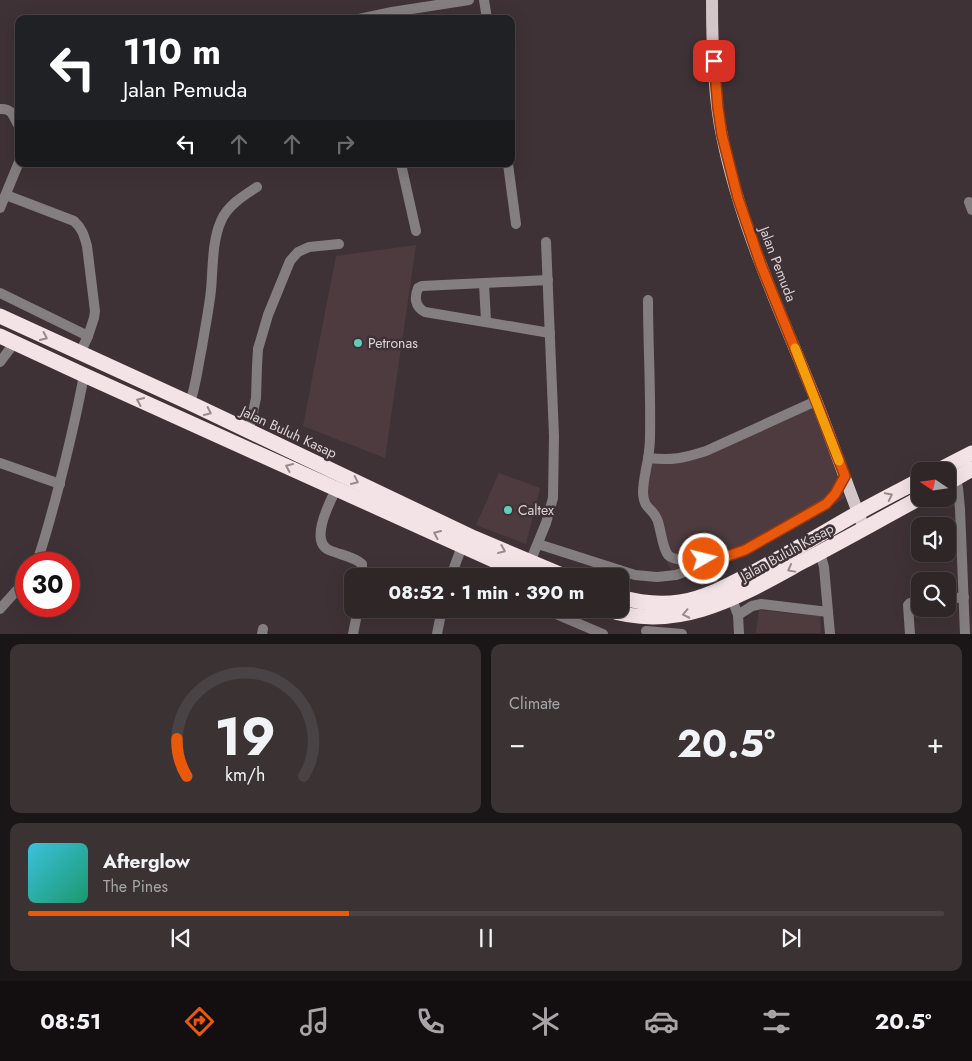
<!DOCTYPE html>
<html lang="en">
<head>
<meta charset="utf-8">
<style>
  :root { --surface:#2f2628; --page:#3b3234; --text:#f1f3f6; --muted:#a7a5a8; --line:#4a4345; --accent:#ea580c }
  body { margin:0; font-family:Jost,sans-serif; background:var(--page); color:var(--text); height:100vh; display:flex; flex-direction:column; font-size:19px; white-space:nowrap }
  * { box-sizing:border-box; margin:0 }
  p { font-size:16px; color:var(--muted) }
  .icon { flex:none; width:28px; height:28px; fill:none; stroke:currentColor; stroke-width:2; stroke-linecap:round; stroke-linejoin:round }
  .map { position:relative; height:634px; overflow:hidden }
  .details { display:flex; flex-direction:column; gap:10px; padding:10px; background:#1a1516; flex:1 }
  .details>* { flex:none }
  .guide { position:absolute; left:15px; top:15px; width:500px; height:152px; border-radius:10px; box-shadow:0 5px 20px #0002,0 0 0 1px var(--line); background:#202124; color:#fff; overflow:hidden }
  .needle { width:32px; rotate:283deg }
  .controls { position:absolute; left:911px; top:462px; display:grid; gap:10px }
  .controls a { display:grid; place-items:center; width:45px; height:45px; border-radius:10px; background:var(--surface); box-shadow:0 5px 20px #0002,0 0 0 1px var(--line); font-size:25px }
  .speed { position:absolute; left:15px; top:552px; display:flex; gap:10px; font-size:25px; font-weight:700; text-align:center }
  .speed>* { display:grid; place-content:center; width:65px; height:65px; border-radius:50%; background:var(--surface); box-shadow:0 5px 20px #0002,0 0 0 1px var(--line); line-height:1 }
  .speed .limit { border:8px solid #d22; background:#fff; color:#111 }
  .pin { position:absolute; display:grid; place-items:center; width:42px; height:42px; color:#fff; margin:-21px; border-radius:10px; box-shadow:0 2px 8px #0006 }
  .me { position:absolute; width:55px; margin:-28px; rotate:82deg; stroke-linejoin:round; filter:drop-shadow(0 0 4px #0008) }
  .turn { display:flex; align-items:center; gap:18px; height:105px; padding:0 25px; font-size:22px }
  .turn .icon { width:65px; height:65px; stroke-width:2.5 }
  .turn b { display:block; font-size:35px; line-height:42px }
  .lanes { display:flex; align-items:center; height:48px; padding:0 25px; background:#0003; justify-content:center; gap:25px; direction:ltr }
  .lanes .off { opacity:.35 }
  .big { font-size:38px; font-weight:700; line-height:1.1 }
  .details .tile { flex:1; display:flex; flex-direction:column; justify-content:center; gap:8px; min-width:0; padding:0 18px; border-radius:10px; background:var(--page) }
  .details .dial { align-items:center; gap:0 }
  .dial svg { height:130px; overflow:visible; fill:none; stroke:var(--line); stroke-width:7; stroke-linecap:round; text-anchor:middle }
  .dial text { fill:var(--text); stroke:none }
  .song { display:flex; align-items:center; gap:15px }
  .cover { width:60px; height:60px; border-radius:8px; background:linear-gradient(135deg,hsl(190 70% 55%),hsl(160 70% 35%)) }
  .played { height:5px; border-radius:2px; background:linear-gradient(90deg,var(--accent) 35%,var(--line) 35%) }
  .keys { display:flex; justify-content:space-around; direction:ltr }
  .heat { display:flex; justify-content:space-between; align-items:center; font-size:28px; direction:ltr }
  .details .tiles { flex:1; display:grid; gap:10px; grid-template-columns:1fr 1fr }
  .tile:last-child { grid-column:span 2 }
  .trip { position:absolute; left:344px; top:568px; width:285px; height:50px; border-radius:10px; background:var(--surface); box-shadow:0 5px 20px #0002,0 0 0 1px var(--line); font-weight:700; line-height:50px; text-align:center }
  .tab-bar { display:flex; height:80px; justify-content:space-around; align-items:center; background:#130f10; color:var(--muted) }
  .tab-bar .icon { width:35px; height:35px }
  .tab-bar .on { color:var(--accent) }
  .tab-bar b { font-size:22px; color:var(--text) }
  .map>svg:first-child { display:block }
</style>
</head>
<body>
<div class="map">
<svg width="972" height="634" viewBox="0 0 972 634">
  <rect width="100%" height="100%" fill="#3f3236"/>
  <g fill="#4e3b40">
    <polygon points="416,245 385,458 303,426 336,256"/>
    <polygon points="811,399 845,498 748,554 676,578 662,553 640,470 645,453 670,456 696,451"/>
    <polygon points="499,473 540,488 526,544 476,525"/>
    <polygon points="759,610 820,616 821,633 756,633"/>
  </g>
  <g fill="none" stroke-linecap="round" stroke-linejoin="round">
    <g stroke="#857e80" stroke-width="10">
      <polyline points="484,0 487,19"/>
      <polyline points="359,19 392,12 469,0"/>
      <path d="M0 109C13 108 13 117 19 126"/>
      <polyline points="401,164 416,231"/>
      <polyline points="508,164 516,224"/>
      <path d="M6 195 74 221C82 228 84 235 87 246L95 311 94 318 88 336 80 353"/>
      <polyline points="969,202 972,210"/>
      <polyline points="0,208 19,162"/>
      <path d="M548 280 422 286 418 288C414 298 415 307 425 312L550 333"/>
      <polyline points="484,284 486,321"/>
      <polyline points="0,293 88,336"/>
      <path d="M648 300C648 345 651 391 650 437 650 444 649 452 648 459 646 471 643 481 643 493 644 510 652 507 657 519 661 528 662 548 668 555 676 563 699 560 709 559"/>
      <polyline points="0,362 15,342"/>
      <path d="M190 403C196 385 198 366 202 347 205 328 209 309 211 290 213 268 212 241 221 221 227 206 243 196 257 187"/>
      <polyline points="248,431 252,417 256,398 257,366 258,349 268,315 290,261 298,252 309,247 339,244"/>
      <path d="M648 458C672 461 684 458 706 451L816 401"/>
      <polyline points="0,463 60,484"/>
      <polyline points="956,479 958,488 960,509 965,634"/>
      <path d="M336 489C330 502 309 541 329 550 340 555 353 556 362 564V576"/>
      <polyline points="538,544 635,575 657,577 676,575 745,550 826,503 835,494 845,477"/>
      <polyline points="820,553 824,567 830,634"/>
      <polyline points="530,562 546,523 553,498 554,436 546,242"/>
      <path d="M36 564C44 543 49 522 55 501 66 459 76 418 84 375"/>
      <polyline points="451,576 462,546"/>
      <polyline points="730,594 738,615 739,634"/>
      <polyline points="948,599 964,597"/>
      <polyline points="0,609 26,580"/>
      <polyline points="544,609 603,634"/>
      <polyline points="738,615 752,606 761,604 828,612"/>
      <polyline points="646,631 682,634"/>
      <polyline points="262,634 263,629"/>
      <polyline points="353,634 358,609"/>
      <polyline points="437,634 442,609"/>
      <polyline points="910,634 908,605 910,603 920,602"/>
    </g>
    <path stroke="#d3c6c9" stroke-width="12" d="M712 0C712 43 713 94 722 136 740 225 779 309 813 393 831 437 846 483 864 528"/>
    <g stroke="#f3e2e6" stroke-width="15">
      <polyline points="0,316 190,403 474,538 564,576"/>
      <polyline points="0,336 84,375 529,576"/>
      <polyline points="937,471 972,453"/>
      <polyline points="948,483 972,469"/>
      <path d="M620 597C640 603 659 605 680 602 705 598 729 585 750 574 786 555 821 534 856 514 877 502 899 491 920 480"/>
      <path d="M605 609C678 634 740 596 802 562 842 541 881 519 920 498"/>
    </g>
  </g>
  <defs><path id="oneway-chevron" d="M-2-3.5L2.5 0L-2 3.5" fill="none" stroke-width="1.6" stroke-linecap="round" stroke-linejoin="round" transform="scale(1.25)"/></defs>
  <g stroke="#998a8e">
    <use href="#oneway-chevron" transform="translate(44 337) rotate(25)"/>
    <use href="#oneway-chevron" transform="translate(140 401) rotate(-156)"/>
    <use href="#oneway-chevron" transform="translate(208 412) rotate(25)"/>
    <use href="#oneway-chevron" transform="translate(289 467) rotate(-156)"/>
    <use href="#oneway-chevron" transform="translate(355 481) rotate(25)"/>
    <use href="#oneway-chevron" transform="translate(889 496) rotate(-27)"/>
    <use href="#oneway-chevron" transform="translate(437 534) rotate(-156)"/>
    <use href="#oneway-chevron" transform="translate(502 550) rotate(23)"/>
    <use href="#oneway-chevron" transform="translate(791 569) rotate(151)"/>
    <use href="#oneway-chevron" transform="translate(686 614) rotate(168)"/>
  </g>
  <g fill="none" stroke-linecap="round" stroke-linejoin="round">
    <defs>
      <polyline id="route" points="704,559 719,559 745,550 826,504 835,494 845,476 816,401 761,265 738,198 722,135 718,108 714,61"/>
    </defs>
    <use href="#route" stroke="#983908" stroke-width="12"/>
    <use href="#route" stroke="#ea580c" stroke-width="9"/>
    <polyline stroke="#f59e0b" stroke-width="9" points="795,348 839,461"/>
  </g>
  <g fill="#5ccebb" stroke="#3f3236" stroke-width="2">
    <circle cx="358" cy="343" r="5"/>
    <circle cx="508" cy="510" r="5"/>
  </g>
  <g text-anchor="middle" stroke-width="5" stroke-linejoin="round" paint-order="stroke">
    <g font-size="14" fill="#dbd3d5" stroke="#3f3236">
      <text transform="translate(778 264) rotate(69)" y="5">Jalan Pemuda</text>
      <text transform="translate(289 432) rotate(25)" y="5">Jalan Buluh Kasap</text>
      <text transform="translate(787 552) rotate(-29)" y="5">Jalan Buluh Kasap</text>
    </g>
    <g font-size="14" fill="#dbd3d5" stroke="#3f3236" text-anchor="start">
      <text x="368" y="348">Petronas</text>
      <text x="518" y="515">Caltex</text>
    </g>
  </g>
</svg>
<div class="controls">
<a><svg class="needle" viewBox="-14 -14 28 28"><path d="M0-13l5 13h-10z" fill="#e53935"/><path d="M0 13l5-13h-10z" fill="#a7a5a8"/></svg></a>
<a><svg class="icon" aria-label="sound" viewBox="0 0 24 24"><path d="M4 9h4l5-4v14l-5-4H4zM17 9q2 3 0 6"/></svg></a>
<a><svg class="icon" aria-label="search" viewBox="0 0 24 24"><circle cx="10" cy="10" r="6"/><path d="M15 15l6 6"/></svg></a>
</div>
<div class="speed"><div class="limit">30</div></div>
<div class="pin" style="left:714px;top:61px;background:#d93025"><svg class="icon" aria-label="arrive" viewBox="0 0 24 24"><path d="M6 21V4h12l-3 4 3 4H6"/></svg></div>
<svg class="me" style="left:704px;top:559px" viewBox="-20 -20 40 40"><circle r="17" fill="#ea580c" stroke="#fff" stroke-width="3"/><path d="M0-11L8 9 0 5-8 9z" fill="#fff"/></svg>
<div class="trip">08:52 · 1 min · 390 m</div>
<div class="guide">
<div class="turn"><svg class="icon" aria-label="left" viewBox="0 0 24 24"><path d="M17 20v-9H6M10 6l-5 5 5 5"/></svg><div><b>110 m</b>Jalan Pemuda</div></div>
<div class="lanes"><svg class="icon" aria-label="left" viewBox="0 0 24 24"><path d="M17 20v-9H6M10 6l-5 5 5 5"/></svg><svg class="icon off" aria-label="ahead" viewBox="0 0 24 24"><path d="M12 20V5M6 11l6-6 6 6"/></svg><svg class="icon off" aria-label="ahead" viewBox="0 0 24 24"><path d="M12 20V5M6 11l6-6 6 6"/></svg><svg class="icon off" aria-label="right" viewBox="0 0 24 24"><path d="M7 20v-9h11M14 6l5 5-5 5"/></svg></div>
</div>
</div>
<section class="details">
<div class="tiles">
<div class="tile dial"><svg viewBox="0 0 100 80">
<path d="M14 69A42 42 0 1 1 86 69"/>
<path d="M14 69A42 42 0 0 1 8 46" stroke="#ea580c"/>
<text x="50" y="56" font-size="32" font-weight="700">19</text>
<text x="50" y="72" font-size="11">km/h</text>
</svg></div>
<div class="tile"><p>Climate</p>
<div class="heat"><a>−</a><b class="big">20.5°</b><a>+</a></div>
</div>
<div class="tile">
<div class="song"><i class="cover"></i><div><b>Afterglow</b><p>The Pines</p></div></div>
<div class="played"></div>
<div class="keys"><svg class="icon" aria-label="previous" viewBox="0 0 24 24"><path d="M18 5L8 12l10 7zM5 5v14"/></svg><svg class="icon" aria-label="pause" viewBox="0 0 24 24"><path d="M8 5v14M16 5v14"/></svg><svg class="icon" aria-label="next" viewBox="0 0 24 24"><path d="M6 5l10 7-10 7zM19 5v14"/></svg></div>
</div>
</div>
</section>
<nav class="tab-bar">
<b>08:51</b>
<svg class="icon on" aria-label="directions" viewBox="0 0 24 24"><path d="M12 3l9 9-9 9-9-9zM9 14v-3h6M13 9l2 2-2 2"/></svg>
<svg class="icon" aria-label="music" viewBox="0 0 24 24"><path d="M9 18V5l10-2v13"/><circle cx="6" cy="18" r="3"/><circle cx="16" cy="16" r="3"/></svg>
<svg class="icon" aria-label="phone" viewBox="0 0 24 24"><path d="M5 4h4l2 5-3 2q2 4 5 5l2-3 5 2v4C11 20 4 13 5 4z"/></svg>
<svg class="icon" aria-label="climate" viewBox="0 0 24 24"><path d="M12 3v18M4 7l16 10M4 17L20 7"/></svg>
<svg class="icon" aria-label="car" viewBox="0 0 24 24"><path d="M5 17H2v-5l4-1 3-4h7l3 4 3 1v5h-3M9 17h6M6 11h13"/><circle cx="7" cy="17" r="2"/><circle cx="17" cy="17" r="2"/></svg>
<svg class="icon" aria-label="filters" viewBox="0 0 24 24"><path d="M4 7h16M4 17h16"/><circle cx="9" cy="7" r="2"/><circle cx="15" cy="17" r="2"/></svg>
<b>20.5°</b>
</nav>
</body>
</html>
